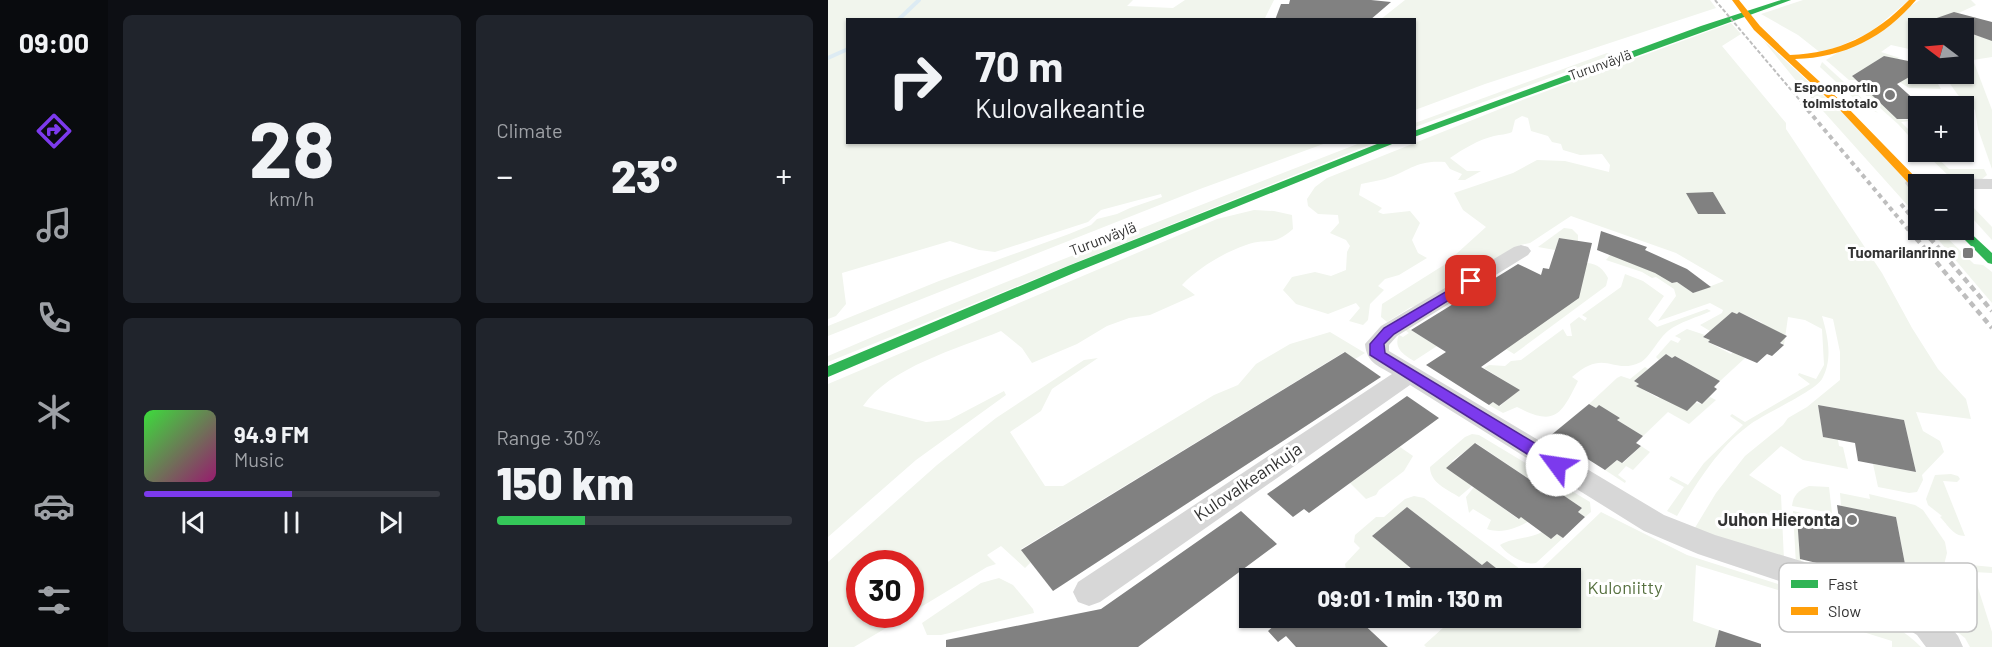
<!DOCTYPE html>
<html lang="en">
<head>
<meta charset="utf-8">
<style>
  :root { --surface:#171b24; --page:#20242c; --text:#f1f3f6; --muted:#9ea1a6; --line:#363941; --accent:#7c3aed }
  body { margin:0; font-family:Barlow,sans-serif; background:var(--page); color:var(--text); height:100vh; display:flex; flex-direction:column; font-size:22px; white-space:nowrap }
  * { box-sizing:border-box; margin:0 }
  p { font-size:20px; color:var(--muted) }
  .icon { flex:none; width:33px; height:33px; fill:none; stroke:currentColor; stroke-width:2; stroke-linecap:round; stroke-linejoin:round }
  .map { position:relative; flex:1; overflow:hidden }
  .details { display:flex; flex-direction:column; gap:15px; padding:15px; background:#0d0f14; width:720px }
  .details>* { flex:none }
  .banner { position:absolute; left:18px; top:18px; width:570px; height:126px; border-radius:0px; box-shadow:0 2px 4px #0004; background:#171b24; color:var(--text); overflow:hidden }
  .needle { width:39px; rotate:286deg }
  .fabs { position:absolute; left:1080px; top:18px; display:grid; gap:12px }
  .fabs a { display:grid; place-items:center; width:66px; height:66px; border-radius:0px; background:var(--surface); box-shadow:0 2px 4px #0004; font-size:30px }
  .speed { position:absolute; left:18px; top:550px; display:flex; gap:12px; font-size:30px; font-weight:700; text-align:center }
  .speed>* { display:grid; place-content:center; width:78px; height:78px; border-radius:50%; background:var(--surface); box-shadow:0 2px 4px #0004; line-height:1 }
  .speed .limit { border:9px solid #d22; background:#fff; color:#111 }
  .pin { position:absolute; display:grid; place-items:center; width:51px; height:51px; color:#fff; margin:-26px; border-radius:12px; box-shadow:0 3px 9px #0006 }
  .me { position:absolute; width:66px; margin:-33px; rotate:301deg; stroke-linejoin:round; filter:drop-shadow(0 0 4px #0008) }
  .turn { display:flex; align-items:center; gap:21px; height:126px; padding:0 30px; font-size:27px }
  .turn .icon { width:78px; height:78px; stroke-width:2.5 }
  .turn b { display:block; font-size:42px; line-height:51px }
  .big { font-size:45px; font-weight:800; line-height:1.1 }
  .details .widget { flex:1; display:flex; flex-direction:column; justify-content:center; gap:9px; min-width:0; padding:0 21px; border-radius:9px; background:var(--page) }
  .details .dial { align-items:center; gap:0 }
  .dial b { font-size:78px; line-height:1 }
  .song { display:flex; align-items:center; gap:18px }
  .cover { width:72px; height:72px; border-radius:9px; background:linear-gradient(135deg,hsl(120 70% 55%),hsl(320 70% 35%)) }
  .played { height:6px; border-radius:3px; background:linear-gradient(90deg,var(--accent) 50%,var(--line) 50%) }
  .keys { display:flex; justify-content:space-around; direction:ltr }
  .heat { display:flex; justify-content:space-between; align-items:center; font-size:33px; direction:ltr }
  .charge { height:9px; border-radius:4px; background:linear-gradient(90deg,#34c759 30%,var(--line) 0) }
  .details .tiles { flex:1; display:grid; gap:15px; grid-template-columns:repeat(2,1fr) }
  .trip { position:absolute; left:411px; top:568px; width:342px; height:60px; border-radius:0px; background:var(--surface); box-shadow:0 2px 4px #0004; font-weight:800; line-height:60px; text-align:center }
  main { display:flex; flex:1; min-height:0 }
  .dock { display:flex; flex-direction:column; width:108px; justify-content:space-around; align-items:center; background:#090b0e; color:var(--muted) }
  .dock .icon { width:42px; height:42px }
  .dock .active { color:var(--accent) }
  .dock b { font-size:27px; color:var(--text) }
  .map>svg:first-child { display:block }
</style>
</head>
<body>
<main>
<nav class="dock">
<b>09:00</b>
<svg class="icon active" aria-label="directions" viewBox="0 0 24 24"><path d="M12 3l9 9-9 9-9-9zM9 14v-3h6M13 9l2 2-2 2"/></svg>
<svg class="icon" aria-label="music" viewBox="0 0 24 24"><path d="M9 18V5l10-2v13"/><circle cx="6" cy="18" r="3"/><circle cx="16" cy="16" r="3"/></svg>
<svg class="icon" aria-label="phone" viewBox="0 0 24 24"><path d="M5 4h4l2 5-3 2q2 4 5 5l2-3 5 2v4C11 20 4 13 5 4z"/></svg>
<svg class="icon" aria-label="climate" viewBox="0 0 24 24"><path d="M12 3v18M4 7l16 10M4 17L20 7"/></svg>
<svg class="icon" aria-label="car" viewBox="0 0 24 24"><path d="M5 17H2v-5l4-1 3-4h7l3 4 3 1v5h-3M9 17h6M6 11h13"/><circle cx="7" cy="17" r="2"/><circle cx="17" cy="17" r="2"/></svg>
<svg class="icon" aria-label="filters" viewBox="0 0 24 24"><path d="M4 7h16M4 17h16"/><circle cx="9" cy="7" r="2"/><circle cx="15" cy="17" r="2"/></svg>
</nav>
<section class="details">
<div class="tiles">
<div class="widget dial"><b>28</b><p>km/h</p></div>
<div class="widget"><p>Climate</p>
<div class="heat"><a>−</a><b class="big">23°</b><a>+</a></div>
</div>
<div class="widget">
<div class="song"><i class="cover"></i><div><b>94.9 FM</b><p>Music</p></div></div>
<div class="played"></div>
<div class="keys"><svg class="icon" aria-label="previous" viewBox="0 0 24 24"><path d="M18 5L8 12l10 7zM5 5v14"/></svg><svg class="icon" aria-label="pause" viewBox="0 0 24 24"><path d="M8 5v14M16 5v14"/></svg><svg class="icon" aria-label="next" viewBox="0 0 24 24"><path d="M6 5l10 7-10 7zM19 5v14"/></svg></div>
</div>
<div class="widget"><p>Range · 30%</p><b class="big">150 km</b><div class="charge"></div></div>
</div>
</section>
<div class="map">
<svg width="1164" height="647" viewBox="0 0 1164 647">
  <rect width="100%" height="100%" fill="#fff"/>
  <g fill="#f1f5ed">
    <polygon points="0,0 305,0 299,6 345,8 357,0 446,0 436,20 20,20 20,142 498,143 372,189 0,336 0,326 111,281 241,234 263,225 269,219 289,214 302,208 334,197 333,194 273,210 260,222 167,252 151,250 122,241 14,273 18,304 8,316 0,319"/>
    <polygon points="577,0 882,0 888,8 657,84 587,110 586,20 553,19"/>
    <polygon points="975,0 1081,0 1043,32 994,54 970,35 933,14"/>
    <polygon points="1092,0 1143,0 1148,5 1111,22 1126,28 1090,28 1090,51 1063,45 1053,52 1072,58 1069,59 1056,56 1024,77 1033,80 1021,80 998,60"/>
    <path d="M903 23 913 34 894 46 958 123V129L1054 273 1084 328 1110 369 1138 399 1143 419 1088 412 1095 431 1112 441 1116 452 1094 475 1095 480 1089 492 1081 493 1050 487 1045 464 1088 472 1076 420 990 405 995 437 1010 440 1011 446 1015 447 1020 469 975 460 953 446 921 475 953 495 956 560 865 531 888 493 917 456 955 425 960 418 979 407 1012 380V352L1005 319 994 316C1000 337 1005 359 994 379 986 392 935 414 920 426 889 449 869 483 849 516L839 511 856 487 841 479 843 476 860 485 876 463 915 425 902 416 904 414 917 422 982 384 970 375 971 373 988 379 996 365 994 329 977 320 960 317 956 345 933 322 911 312 909 314 904 312 882 331 872 325 894 313 895 310 882 303 830 321 848 296 846 289 828 277 824 278 814 272 778 260 782 255 823 268 844 283 849 282 865 293 896 281 848 253 743 216 702 243 692 245 597 304 583 307 559 322 553 317 554 304 616 265 658 227 635 210 626 193 685 173 709 160 737 161 781 172 782 165 774 154 752 155 735 150 733 144 724 142 720 136 703 131 700 118 694 116 687 120 684 132C678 135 673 134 666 136 650 140 635 149 622 158L639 171H653L637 180H630L634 174 622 169 617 162C587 160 582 171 557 179 550 181 541 182 533 184L531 195 554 208 550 212 555 214 582 211 592 223 584 240 590 253 599 258 571 275 557 279 550 286 556 290 542 304 540 320 535 325 521 321 532 308 528 303 500 314 468 304 455 290 464 277 487 272 503 276 518 270 519 252 522 246 518 240 502 233 511 223 510 215 490 214 480 206 479 199 487 187 499 178 697 99Z"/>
    <polygon points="1136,32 1164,40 1164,57 1145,60 1164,110 1164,169 1150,129 1147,110 1130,95 1115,74 1136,74"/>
    <polygon points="935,40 1021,119 1090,193 1090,196 1086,197 1090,202 1090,217 970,83"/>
    <polygon points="779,53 784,55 587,127 587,123"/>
    <polygon points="994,62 1050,113 1031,103 992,67"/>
    <polygon points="1090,67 1090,74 1104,74 1113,89 1081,88 1070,81 1074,78 1078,79 1090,71 1086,70"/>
    <polygon points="1023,82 1030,82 1079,119 1070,120 1090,120 1073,122 1090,139 1090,146 1070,124"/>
    <path d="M532 143H546L0 362V356C176 281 354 212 532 143Z"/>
    <polygon points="1096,152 1103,152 1121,169 1156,169 1159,175 1154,179 1123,178"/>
    <polygon points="1136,202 1144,206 1164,227 1164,240 1136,209"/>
    <path d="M426 210 446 211 464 215 465 229C443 248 440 237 418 245 395 253 370 268 354 285L367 295 322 315 301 318 279 326 249 344 204 363 194 348 173 331C129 349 62 367 35 406L98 422 121 420 176 391 178 395 88 460 0 537V384L389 219Z"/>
    <polygon points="736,228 744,229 750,235 750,241 731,238 727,250 710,247"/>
    <polygon points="1102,230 1111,230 1146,264 1155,265 1164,272 1164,303"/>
    <path d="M759 263C770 264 775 269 780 278L778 286 686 354 673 346Z"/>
    <path d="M797 274 815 281 836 296 820 319 829 327 879 309 883 311C870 317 851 322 840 331 831 338 821 358 813 362 784 376 778 347 744 377L750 381C733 415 727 427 689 407L675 413 661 405 665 402 672 406 691 390 656 368 661 365 677 366 683 361 693 360 735 329 739 336H744L742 324 751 317 757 321 759 318 754 315 793 287Z"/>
    <path d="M581 329 609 346 586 361C576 355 565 348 571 335L575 337 581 333 577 330Z"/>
    <polygon points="859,329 877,335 875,337 882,340 880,342 903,354 905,352 917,358 892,381 847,356 844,358 838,354 831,360 828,357 843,340 850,343 853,339 847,336"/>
    <polygon points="502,332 537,353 527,359 516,352 193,549 203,562 197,568 173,546 159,555 168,564 159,567 83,613 82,564 32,564 32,615 80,615 26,647 0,647 0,562 109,465 168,418 256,360 270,358 224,389 213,411 182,432 217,486 235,486 386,395 410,385 428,364 462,344"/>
    <polygon points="817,367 820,369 806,381 811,384 809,386 830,398 833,396 874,404 882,397 888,400 861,424 840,412 815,436 789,420 792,418 771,406 768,408 761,404 789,378 793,376 802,379"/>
    <path d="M644 434 651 435 762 502 763 512 757 517 750 512 754 508 733 494 728 497 648 443 624 461 644 486 631 497C619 489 602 483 602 467L637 437Z"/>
    <polygon points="813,446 822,452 805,470 798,466 790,475 798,481 797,483 777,470 789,460 795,463"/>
    <polygon points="572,447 585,456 576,471 551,490 548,495 538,499 522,483"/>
    <path d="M1123 474 1130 476 1132 479 1129 482 1115 481 1137 536C1125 536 1120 525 1112 517L1114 516 1100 505 1098 499 1107 475Z"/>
    <path d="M981 486 1001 487 1004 513 964 506C965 495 971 490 981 486Z"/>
    <path d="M646 487 690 519 699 512 707 518C692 526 677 535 659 529L663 520 645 509 641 513 638 497Z"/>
    <polygon points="1012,493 1042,499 1041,494 1087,505 1095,510 1117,542 1119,553 1116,565 1099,611 968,565 965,511 1005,520 1005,525 969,517 973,561 1081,584 1068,517 1013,506"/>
    <polygon points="586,496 596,498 692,569 695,573 706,576 773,512 859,555 950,584 950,590 868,565 865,621 891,630 887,647 598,647 596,645 626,618 742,618 742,579 680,579 654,565 579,507 544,536 581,566 569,579 528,579 518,570 517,564 532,548 526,542 527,535 548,517 556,517 577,499"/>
    <path d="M714 532 723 539 729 534 735 538 708 563C697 566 678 554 672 545 683 538 701 539 714 532Z"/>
    <path d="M1143 565 1164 567V573L1145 572 1164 632V647H1142L1137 638 1118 623C1118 604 1127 584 1136 567Z"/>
    <polygon points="171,578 185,585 205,609 206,613 113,635 99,635 94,623 153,583"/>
    <path d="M974 592C1015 604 1062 615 1093 647H1064V641L1035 632V616L975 597Z"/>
  </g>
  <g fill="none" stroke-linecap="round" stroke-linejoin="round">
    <g stroke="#ddebf3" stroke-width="4">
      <polyline points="70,20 91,0"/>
      <polyline points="0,58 20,49"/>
    </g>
  </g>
  <g fill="#818181">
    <polygon points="462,0 543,0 563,2 542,20 447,20 453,4 461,4"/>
    <polygon points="1126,12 1164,22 1164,41 1136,31 1136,28 1128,28 1103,20"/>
    <polygon points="1056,56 1090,63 1090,72 1069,84 1090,103 1090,119 1069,119 1024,76"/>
    <polygon points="885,192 898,214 870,214 858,193"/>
    <polygon points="773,231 819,247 817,250 859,269 883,287 865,293 849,282 844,283 827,273 769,250"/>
    <polygon points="731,238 764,243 751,298 653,367 692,390 671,406 665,402 661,405 598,365 618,352 583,330 690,264 713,275 715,268 721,269"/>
    <polygon points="904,312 909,314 911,312 959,336 952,343 956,345 944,356 939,354 929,363 880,342 882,340 875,337"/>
    <polygon points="517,352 553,377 225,591 193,550"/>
    <polygon points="838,354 844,358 847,356 892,381 886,387 889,389 874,404 869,401 859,411 808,386 811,384 806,381"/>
    <polygon points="579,396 611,418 481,513 476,509 465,517 439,494"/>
    <polygon points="761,404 768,408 771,405 792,418 789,420 815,436 808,443 813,446 794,463 789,460 777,470 750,453 746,456 725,443 728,440 722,436"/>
    <polygon points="990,405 1076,420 1088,472 1030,461 1027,443 995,437"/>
    <polygon points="647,443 728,497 732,493 754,508 750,512 757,517 735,538 729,534 723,539 693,517 691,519 618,468"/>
    <polygon points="1009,505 1068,517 1081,585 972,559 969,517 1012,526"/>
    <polygon points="579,507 654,565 659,561 682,579 596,579 544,536"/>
    <polygon points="413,511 449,544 310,647 118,647 118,640 273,609"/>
    <polygon points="455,618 529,618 560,647 468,647 458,636 450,642 440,631"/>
    <polygon points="891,630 933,644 933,647 887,647"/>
  </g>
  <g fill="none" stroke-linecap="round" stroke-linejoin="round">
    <g fill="#d7d7d7" fill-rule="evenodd">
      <polygon points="1086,178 1164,179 1164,189 1136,189 1136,184 1090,184 1090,188 1080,187 1077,183 1080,179"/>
      <path d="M693 245 700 247 703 251 700 255 569 336 561 345V351L836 515 887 535 1042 582 1084 598 1113 615 1130 636 1135 647H1098L1089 635 1062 618 870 554 816 531 582 385 272 602 261 606 250 602 245 592 250 582 564 374C549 365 539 363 537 344L553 326 686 247Z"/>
    </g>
    <g fill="#30b455" fill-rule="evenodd">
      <polygon points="953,0 963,0 586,137 586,131 873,26"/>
      <polygon points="554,142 569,142 248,272 0,377 0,366 240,266"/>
      <polygon points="1136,227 1164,253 1164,264 1160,263 1127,230 1136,230"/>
    </g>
    <path fill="#ff9f0a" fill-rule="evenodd" d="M904 0H911L932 26 962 55C1011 53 1047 35 1081 0H1088C1057 37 1016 58 967 59L1016 104 1094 184H1090V190L1086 189 1010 108 926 30Z"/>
    <polyline stroke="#bebebe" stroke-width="2" stroke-dasharray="4 2" stroke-linecap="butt" points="887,0 975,104"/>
    <g stroke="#bebebe" stroke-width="4" stroke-dasharray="4.5 4" stroke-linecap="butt">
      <polyline points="974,103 1089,240"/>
      <polyline points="1073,204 1090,225"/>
      <polyline points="1095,230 1103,240"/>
    </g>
    <g stroke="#bebebe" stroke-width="4.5" stroke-dasharray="6 4.5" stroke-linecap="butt">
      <polyline points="1088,238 1164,328"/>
      <polyline points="1102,238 1164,311"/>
    </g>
  </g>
  <polygon fill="#7c3aed" stroke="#51269a" stroke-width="1.5" points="643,277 647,278 649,281 647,284 566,334 556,344 557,353 735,460 737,465 735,469 729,471 723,469 542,355 542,344 556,328"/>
  <g fill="#7a7a7a" stroke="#fff" stroke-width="2">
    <circle cx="1062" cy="95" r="6"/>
    <rect x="1134" y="247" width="12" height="12" rx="3"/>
    <circle cx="1024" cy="520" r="6"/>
  </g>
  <g text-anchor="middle" stroke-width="6" stroke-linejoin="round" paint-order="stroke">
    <g font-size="14" fill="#333" stroke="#fff">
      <text transform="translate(772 65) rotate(-20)" y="5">Turunväylä</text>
    </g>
    <g font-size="14" font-weight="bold" fill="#333" stroke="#fff" text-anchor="end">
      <text x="1050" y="92">Espoonportin<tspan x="1050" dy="16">toimistotalo</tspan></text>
    </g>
    <g font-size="15" fill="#333" stroke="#fff">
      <text transform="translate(275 239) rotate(-21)" y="5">Turunväylä</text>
    </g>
    <g font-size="15" font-weight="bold" fill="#333" stroke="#fff" text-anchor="end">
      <text x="1128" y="258">Tuomarilanrinne</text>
    </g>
    <g font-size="18" fill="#333" stroke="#fff">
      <text transform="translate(420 482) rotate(-34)" y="6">Kulovalkeankuja</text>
    </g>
    <g font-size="18" font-weight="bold" fill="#333" stroke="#fff" text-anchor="end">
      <text x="1012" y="526">Juhon Hieronta</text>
    </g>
    <g font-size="18" fill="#56703f" stroke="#fff">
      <text x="797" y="594">Kuloniitty</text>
    </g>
  </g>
  <rect x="951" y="563" width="198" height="69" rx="9" fill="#fff" stroke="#c2c2c2" stroke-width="1.5"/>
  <rect x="963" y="580" width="27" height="8" fill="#30b455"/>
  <rect x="963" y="607" width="27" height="8" fill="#ff9f0a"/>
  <g font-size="16" fill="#333">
    <text x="1000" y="590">Fast</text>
    <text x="1000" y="617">Slow</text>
  </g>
</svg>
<div class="fabs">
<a><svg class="needle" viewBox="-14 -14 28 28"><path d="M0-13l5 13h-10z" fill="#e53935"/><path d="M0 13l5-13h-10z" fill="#9ea1a6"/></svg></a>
<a>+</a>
<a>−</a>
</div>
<div class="speed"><div class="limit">30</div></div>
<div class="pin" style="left:643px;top:281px;background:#d93025"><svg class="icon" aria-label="arrive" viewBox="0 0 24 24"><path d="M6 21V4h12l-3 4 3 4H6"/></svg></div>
<svg class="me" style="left:729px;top:465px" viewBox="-20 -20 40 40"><circle r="19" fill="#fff"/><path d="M0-13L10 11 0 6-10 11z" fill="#7c3aed"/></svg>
<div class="trip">09:01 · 1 min · 130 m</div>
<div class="banner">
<div class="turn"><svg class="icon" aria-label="right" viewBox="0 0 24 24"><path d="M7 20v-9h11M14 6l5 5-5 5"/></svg><div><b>70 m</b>Kulovalkeantie</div></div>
</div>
</div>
</main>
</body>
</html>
